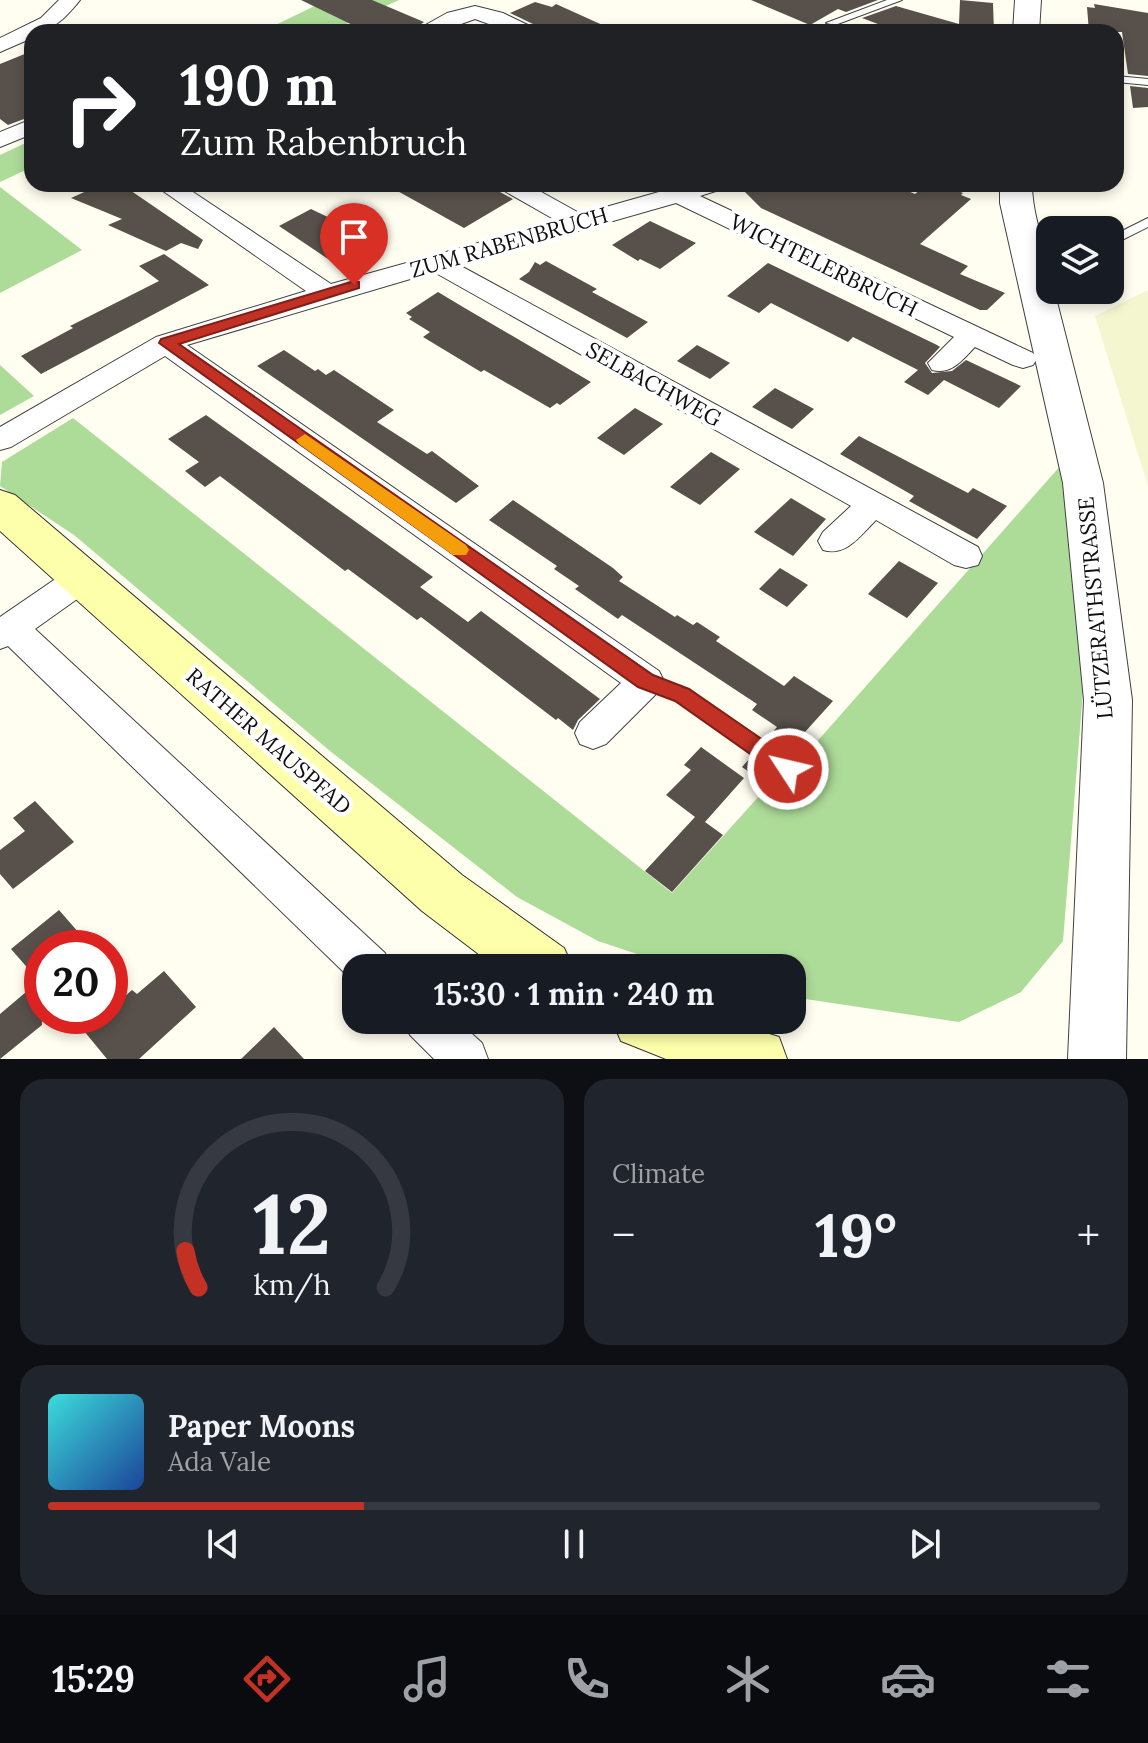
<!DOCTYPE html>
<html lang="en">
<head>
<meta charset="utf-8">
<style>
  :root { --surface:#171b24; --page:#20242c; --text:#f1f3f6; --muted:#9ea1a6; --line:#363941; --accent:#c23124 }
  body { margin:0; font-family:Lora,serif; background:var(--page); color:var(--text); height:100vh; display:flex; flex-direction:column; font-size:30px; white-space:nowrap }
  * { box-sizing:border-box; margin:0 }
  p { font-size:26px; color:var(--muted) }
  .icon { flex:none; width:44px; height:44px; fill:none; stroke:currentColor; stroke-width:2; stroke-linecap:round; stroke-linejoin:round }
  .map { position:relative; height:1059px; overflow:hidden }
  .panel { display:flex; flex-direction:column; gap:20px; padding:20px; background:#0d0f14; flex:1 }
  .panel>* { flex:none }
  .hud { position:absolute; left:24px; top:24px; width:1100px; height:168px; border-radius:24px; box-shadow:0 4px 12px #0003; background:#202124; color:#fff; overflow:hidden }
  .buttons { position:absolute; left:1036px; top:216px; display:grid; gap:16px }
  .buttons a { display:grid; place-items:center; width:88px; height:88px; border-radius:16px; background:var(--surface); box-shadow:0 4px 12px #0003; font-size:40px }
  .speed { position:absolute; left:24px; top:930px; display:flex; gap:16px; font-size:40px; font-weight:700; text-align:center }
  .speed>* { display:grid; place-content:center; width:104px; height:104px; border-radius:50%; background:var(--surface); box-shadow:0 4px 12px #0003; line-height:1 }
  .speed .limit { border:12px solid #d22; background:#fff; color:#111 }
  .pin { position:absolute; display:grid; place-items:center; width:68px; height:68px; color:#fff; margin:-82px -34px; border-radius:50% 50% 50% 0; rotate:-45deg; box-shadow:0 0 8px #0007 }
  .pin .icon { rotate:45deg }
  .me { position:absolute; width:88px; margin:-44px; rotate:305deg; stroke-linejoin:round; filter:drop-shadow(0 0 6px #0008) }
  .turn { display:flex; align-items:center; gap:28px; height:168px; padding:0 24px; font-size:36px }
  .turn .icon { width:104px; height:104px; stroke-width:2.5 }
  .turn b { display:block; font-size:56px; line-height:68px }
  .big { font-size:60px; font-weight:700; line-height:1.1 }
  .panel .tile { flex:1; display:flex; flex-direction:column; justify-content:center; gap:12px; min-width:0; padding:0 28px; border-radius:24px; background:var(--page) }
  .panel .dial { align-items:center; gap:0 }
  .dial svg { height:208px; overflow:visible; fill:none; stroke:var(--line); stroke-width:7; stroke-linecap:round; text-anchor:middle }
  .dial text { fill:var(--text); stroke:none }
  .song { display:flex; align-items:center; gap:24px }
  .cover { width:96px; height:96px; border-radius:12px; background:linear-gradient(135deg,hsl(180 70% 55%),hsl(220 70% 35%)) }
  .played { height:8px; border-radius:4px; background:linear-gradient(90deg,var(--accent) 30%,var(--line) 30%) }
  .keys { display:flex; justify-content:space-around; direction:ltr }
  .heat { display:flex; justify-content:space-between; align-items:center; font-size:44px; direction:ltr }
  .panel .tiles { flex:1; display:grid; gap:20px; grid-template-columns:1fr 1fr }
  .tile:last-child { grid-column:span 2 }
  .trip { position:absolute; left:342px; top:954px; width:464px; height:80px; border-radius:24px; background:var(--surface); box-shadow:0 4px 12px #0003; font-weight:700; line-height:80px; text-align:center }
  .menu { display:flex; height:128px; justify-content:space-around; align-items:center; background:#090b0e; color:var(--muted) }
  .menu .icon { width:56px; height:56px }
  .menu .current { color:var(--accent) }
  .menu b { font-size:36px; color:var(--text) }
  .map>svg:first-child { display:block }
</style>
</head>
<body>
<div class="map">
<svg width="1148" height="1059" viewBox="0 0 1148 1059">
  <rect width="100%" height="100%" fill="#fffef0"/>
  <polygon fill="#f4f6d0" points="1148,290 1148,486 1095,316"/>
  <g fill="#addb98">
    <polygon points="327,0 399,0 329,32 261,32"/>
    <polygon points="32,140 32,167 0,182 0,155"/>
    <polygon points="0,187 82,250 0,293"/>
    <polygon points="0,365 34,396 0,415"/>
    <polygon points="73,418 672,893 778,775 784,779 1062,464 1084,679 1063,941 1021,992 959,1022 792,997 792,968 679,968 598,941 517,897 330,751 74,535 0,486 2,462"/>
  </g>
  <g fill="#58514b">
    <polygon points="301,0 372,0 424,22 410,32 367,32"/>
    <polygon points="751,0 878,0 846,12 838,9 810,25"/>
    <polygon points="960,0 993,3 994,32 899,32 862,18 896,6 959,24"/>
    <polygon points="535,2 552,7 556,4 618,32 540,32 535,25 510,13"/>
    <polygon points="1094,4 1148,13 1148,76 1128,74 1122,32 1089,32 1087,7 1095,8"/>
    <polygon points="32,51 32,116 8,125 0,119 0,64"/>
    <polygon points="1130,86 1148,88 1148,107 1133,108"/>
    <polygon points="102,184 121,184 203,240 198,249 181,243 166,251 108,225 122,219 71,198"/>
    <polygon points="385,184 494,184 500,192 513,199 464,228"/>
    <polygon points="737,184 892,184 915,194 927,184 940,184 963,193 961,195 971,199 920,244 968,266 960,274 1005,293 987,310 980,310 761,208"/>
    <polygon points="311,209 334,220 370,243 334,263 279,226"/>
    <polygon points="650,221 696,243 660,269 640,259 638,261 612,245"/>
    <polygon points="164,254 209,285 41,374 21,356 73,328 70,326 159,281 139,266"/>
    <polygon points="546,261 597,289 592,292 648,322 627,338 519,279 529,272 535,262 540,265"/>
    <polygon points="768,263 937,345 940,347 925,363 932,373 952,371 966,360 1021,386 999,408 944,380 928,395 904,382 918,370 853,337 848,342 771,303 759,313 727,296"/>
    <polygon points="438,292 463,307 591,382 560,405 557,403 550,408 484,370 481,372 423,337 430,332 409,319 412,317 406,313"/>
    <polygon points="697,345 712,353 730,363 710,379 677,361"/>
    <polygon points="284,350 315,371 318,369 326,375 334,370 394,410 377,422 427,454 432,451 479,486 456,503 257,366"/>
    <polygon points="775,388 814,409 792,429 752,407"/>
    <polygon points="635,408 663,424 624,455 597,438"/>
    <polygon points="206,415 433,577 420,587 468,622 481,611 600,699 578,720 573,730 558,718 556,720 421,617 417,620 348,569 345,571 220,476 205,487 185,471 199,462 168,439"/>
    <polygon points="859,436 968,493 973,488 1007,506 977,539 909,501 914,496 840,454"/>
    <polygon points="711,452 740,469 700,505 670,487"/>
    <polygon points="791,498 826,519 793,556 754,532"/>
    <polygon points="513,500 613,568 623,577 619,581 675,617 677,615 693,625 697,622 720,637 716,641 784,686 794,676 833,701 786,753 766,740 777,727 752,710 757,704 622,615 618,619 575,589 579,586 554,569 557,566 489,520"/>
    <polygon points="899,561 938,583 907,618 868,594"/>
    <polygon points="780,568 808,585 787,607 759,589"/>
    <polygon points="701,747 744,778 705,822 723,835 672,892 645,871 695,817 666,795 691,770 684,765"/>
    <polygon points="751,757 771,771 762,781 742,767"/>
    <polygon points="35,801 74,842 13,889 0,874 0,850 25,831 13,818"/>
    <polygon points="59,910 92,948 42,948 42,1025 0,1059 0,1014 39,981 11,949"/>
    <polygon points="164,971 196,1007 139,1059 107,1059 84,1031 102,1016 110,1016 110,1009 132,990 137,994"/>
    <polygon points="274,1027 304,1059 241,1059"/>
  </g>
  <g fill="none" stroke-linecap="round" stroke-linejoin="round">
    <defs>
      <g id="service">
        <polygon points="887,0 902,0 835,25 826,23"/>
        <polygon points="1116,76 1148,79 1148,85 1116,82"/>
        <polygon points="1148,218 1148,227 1110,246 1110,237"/>
        <polygon points="646,674 688,690 795,763 797,769 795,775 788,777 781,775 676,700 640,686 637,681 640,676"/>
      </g>
      <g id="minor">
        <path d="M59 0H80C67 16 53 32 32 32V38L0 52V38L41 18Z"/>
        <polygon points="475,6 503,13 534,28 537,32 511,32 475,19 439,32 413,32 447,13"/>
        <polygon points="32,119 32,134 0,147 0,132"/>
        <path d="M153 184H181L331 284 557 221 501 189 497 184H527L581 214 687 184H726L722 189 700 196 1033 353 1037 359 1033 365 1023 368 1013 365 975 347C962 360 952 375 932 370L928 363 954 337 676 203 459 265 978 547 982 556 978 565 966 568 954 565 876 520C860 536 846 557 823 550L818 541 823 532 851 506 434 272 187 345 659 671 664 681 659 691 606 744 593 749 580 744 575 733 580 722 621 683 165 356 11 447 0 450V427L156 337 306 291Z"/>
        <polygon points="82,565 94,569 99,578 94,587 35,629 385,953 391,968 356,968 355,983 8,646 0,649 0,617 70,569"/>
        <polygon points="403,1020 457,1020 482,1043 488,1059 434,1059 410,1035"/>
      </g>
      <g id="tertiary">
        <polygon points="1015,0 1041,0 1039,32 1013,32"/>
        <path d="M1000 184H1032C1032 220 1050 254 1050 290H1054L1103 483 1132 700 1126 1059H1068L1084 700 1063 483 1000 203Z"/>
      </g>
      <g id="secondary">
        <polygon points="0,490 15,495 462,875 564,948 573,968 497,968 422,911 0,531"/>
        <polygon points="612,1020 725,1020 779,1037 787,1059 666,1059 621,1041"/>
      </g>
    </defs>
    <use href="#service" stroke="#424242" stroke-width="2"/>
    <use href="#minor" stroke="#424242" stroke-width="2"/>
    <use href="#tertiary" stroke="#424242" stroke-width="2"/>
    <use href="#secondary" stroke="#313131" stroke-width="2"/>
    <use href="#service" fill="#fff" fill-rule="evenodd"/>
    <use href="#minor" fill="#fff" fill-rule="evenodd"/>
    <use href="#tertiary" fill="#fff" fill-rule="evenodd"/>
    <use href="#secondary" fill="#fdffab" fill-rule="evenodd"/>
  </g>
  <polygon fill="#c23124" stroke="#7e2017" stroke-width="2" points="354,281 359,282 359,288 179,344 653,675 689,689 795,762 798,769 795,775 788,778 780,775 675,701 638,687 159,343 161,339"/>
  <polygon fill="#f59e0b" points="305,434 466,545 469,550 466,555 453,555 299,444 296,440"/>
  <g text-anchor="middle" stroke-width="8" stroke-linejoin="round" paint-order="stroke">
    <g font-size="22" fill="#0f0f0f" stroke="#fff">
      <text transform="translate(509 242) rotate(-16)" y="8">ZUM RABENBRUCH</text>
      <text transform="translate(824 265) rotate(26)" y="8">WICHTELERBRUCH</text>
      <text transform="translate(654 384) rotate(29)" y="8">SELBACHWEG</text>
      <text transform="translate(1095 608) rotate(-95)" y="8">LÜTZERATHSTRASSE</text>
      <text transform="translate(269 741) rotate(41)" y="8">RATHER MAUSPFAD</text>
    </g>
  </g>
</svg>
<div class="buttons">
<a><svg class="icon" aria-label="layers" viewBox="0 0 24 24"><path d="M12 4l9 5-9 5-9-5zM3 14l9 5 9-5"/></svg></a>
</div>
<div class="speed"><div class="limit">20</div></div>
<div class="pin" style="left:354px;top:285px;background:#d93025"><svg class="icon" aria-label="arrive" viewBox="0 0 24 24"><path d="M6 21V4h12l-3 4 3 4H6"/></svg></div>
<svg class="me" style="left:788px;top:769px" viewBox="-20 -20 40 40"><circle r="17" fill="#c23124" stroke="#fff" stroke-width="3"/><path d="M0-11L8 9 0 5-8 9z" fill="#fff"/></svg>
<div class="trip">15:30 · 1 min · 240 m</div>
<div class="hud">
<div class="turn"><svg class="icon" aria-label="right" viewBox="0 0 24 24"><path d="M7 20v-9h11M14 6l5 5-5 5"/></svg><div><b>190 m</b>Zum Rabenbruch</div></div>
</div>
</div>
<section class="panel">
<div class="tiles">
<div class="tile dial"><svg viewBox="0 0 100 80">
<path d="M14 69A42 42 0 1 1 86 69"/>
<path d="M14 69A42 42 0 0 1 9 55" stroke="#c23124"/>
<text x="50" y="56" font-size="32" font-weight="700">12</text>
<text x="50" y="72" font-size="11">km/h</text>
</svg></div>
<div class="tile"><p>Climate</p>
<div class="heat"><a>−</a><b class="big">19°</b><a>+</a></div>
</div>
<div class="tile">
<div class="song"><i class="cover"></i><div><b>Paper Moons</b><p>Ada Vale</p></div></div>
<div class="played"></div>
<div class="keys"><svg class="icon" aria-label="previous" viewBox="0 0 24 24"><path d="M18 5L8 12l10 7zM5 5v14"/></svg><svg class="icon" aria-label="pause" viewBox="0 0 24 24"><path d="M8 5v14M16 5v14"/></svg><svg class="icon" aria-label="next" viewBox="0 0 24 24"><path d="M6 5l10 7-10 7zM19 5v14"/></svg></div>
</div>
</div>
</section>
<nav class="menu">
<b>15:29</b>
<svg class="icon current" aria-label="directions" viewBox="0 0 24 24"><path d="M12 3l9 9-9 9-9-9zM9 14v-3h6M13 9l2 2-2 2"/></svg>
<svg class="icon" aria-label="music" viewBox="0 0 24 24"><path d="M9 18V5l10-2v13"/><circle cx="6" cy="18" r="3"/><circle cx="16" cy="16" r="3"/></svg>
<svg class="icon" aria-label="phone" viewBox="0 0 24 24"><path d="M5 4h4l2 5-3 2q2 4 5 5l2-3 5 2v4C11 20 4 13 5 4z"/></svg>
<svg class="icon" aria-label="climate" viewBox="0 0 24 24"><path d="M12 3v18M4 7l16 10M4 17L20 7"/></svg>
<svg class="icon" aria-label="car" viewBox="0 0 24 24"><path d="M5 17H2v-5l4-1 3-4h7l3 4 3 1v5h-3M9 17h6M6 11h13"/><circle cx="7" cy="17" r="2"/><circle cx="17" cy="17" r="2"/></svg>
<svg class="icon" aria-label="filters" viewBox="0 0 24 24"><path d="M4 7h16M4 17h16"/><circle cx="9" cy="7" r="2"/><circle cx="15" cy="17" r="2"/></svg>
</nav>
</body>
</html>
